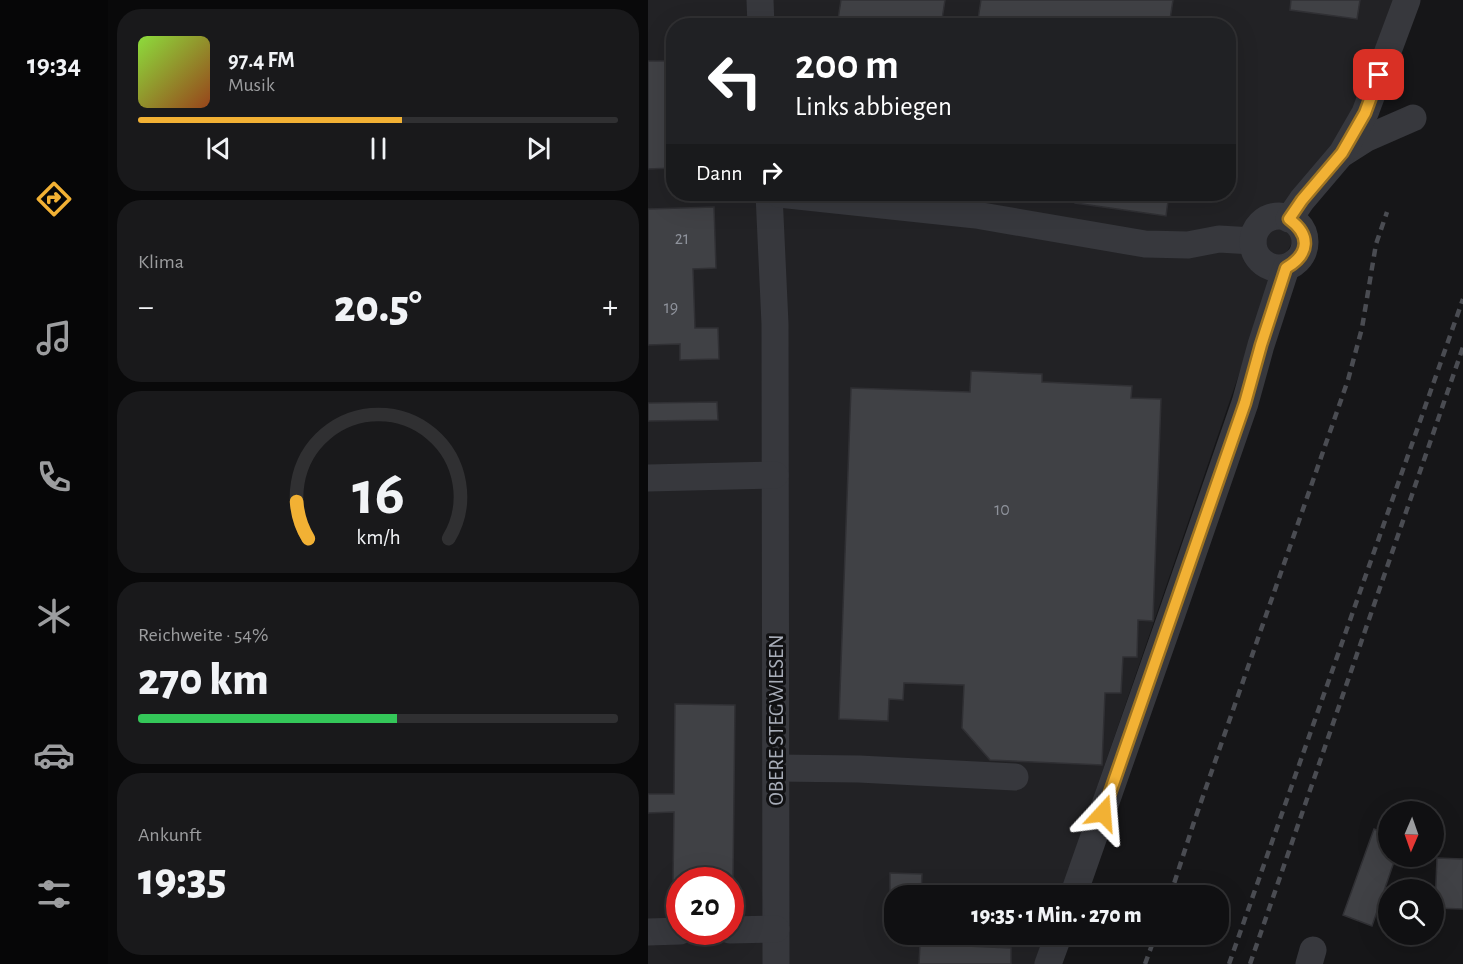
<!DOCTYPE html>
<html lang="de">
<head>
<meta charset="utf-8">
<style>
  :root { --surface:#101012; --page:#19191b; --text:#f1f3f6; --muted:#9c9d9f; --line:#303032; --accent:#f2b134 }
  body { margin:0; font-family:"Alegreya Sans",sans-serif; background:var(--page); color:var(--text); height:100vh; display:flex; flex-direction:column; font-size:22px; white-space:nowrap }
  * { box-sizing:border-box; margin:0 }
  p { font-size:20px; color:var(--muted) }
  .icon { flex:none; width:33px; height:33px; fill:none; stroke:currentColor; stroke-width:2; stroke-linecap:round; stroke-linejoin:round }
  .map { position:relative; flex:1; overflow:hidden }
  .sheet { display:flex; flex-direction:column; gap:9px; padding:9px; background:#09090a; width:540px }
  .sheet>* { flex:none }
  .top-card { position:absolute; left:18px; top:18px; width:570px; height:183px; border-radius:24px; box-shadow:0 6px 24px #0002,0 0 0 2px var(--line); background:#202124; color:#fff; overflow:hidden }
  .needle { width:39px; rotate:182deg }
  .fabs { position:absolute; left:730px; top:801px; display:grid; gap:12px }
  .fabs a { display:grid; place-items:center; width:66px; height:66px; border-radius:50%; background:var(--surface); box-shadow:0 6px 24px #0002,0 0 0 2px var(--line); font-size:30px }
  .speed { position:absolute; left:18px; top:867px; display:flex; gap:12px; font-size:30px; font-weight:700; text-align:center }
  .speed>* { display:grid; place-content:center; width:78px; height:78px; border-radius:50%; background:var(--surface); box-shadow:0 6px 24px #0002,0 0 0 2px var(--line); line-height:1 }
  .speed .limit { border:9px solid #d22; background:#fff; color:#111 }
  .pin { position:absolute; display:grid; place-items:center; width:51px; height:51px; color:#fff; margin:-26px; border-radius:12px; box-shadow:0 3px 9px #0006 }
  .me { position:absolute; width:66px; margin:-33px; rotate:19deg; stroke-linejoin:round; filter:drop-shadow(0 0 4px #0008) }
  .turn { display:flex; align-items:center; gap:21px; height:126px; padding:0 30px; font-size:27px }
  .turn .icon { width:78px; height:78px; stroke-width:2.5 }
  .turn b { display:block; font-size:42px; line-height:51px }
  .then { display:flex; align-items:center; height:57px; padding:0 30px; background:#0003; gap:12px; font-size:22px }
  .big { font-size:45px; font-weight:800; line-height:1.1 }
  .sheet .widget { flex:1; display:flex; flex-direction:column; justify-content:center; gap:9px; min-width:0; padding:0 21px; border-radius:24px; background:var(--page) }
  .sheet .dial { align-items:center; gap:0 }
  .dial svg { height:156px; overflow:visible; fill:none; stroke:var(--line); stroke-width:7; stroke-linecap:round; text-anchor:middle }
  .dial text { fill:var(--text); stroke:none }
  .song { display:flex; align-items:center; gap:18px }
  .cover { width:72px; height:72px; border-radius:9px; background:linear-gradient(135deg,hsl(90 70% 55%),hsl(20 70% 35%)) }
  .played { height:6px; border-radius:3px; background:linear-gradient(90deg,var(--accent) 55%,var(--line) 55%) }
  .keys { display:flex; justify-content:space-around; direction:ltr }
  .heat { display:flex; justify-content:space-between; align-items:center; font-size:33px; direction:ltr }
  .charge { height:9px; border-radius:4px; background:linear-gradient(90deg,#34c759 54%,var(--line) 0) }
  .trip { position:absolute; left:236px; top:885px; width:345px; height:60px; border-radius:24px; background:var(--surface); box-shadow:0 6px 24px #0002,0 0 0 2px var(--line); font-weight:800; line-height:60px; text-align:center }
  main { display:flex; flex:1; min-height:0 }
  .dock { display:flex; flex-direction:column; width:108px; justify-content:space-around; align-items:center; background:#060607; color:var(--muted) }
  .dock .icon { width:42px; height:42px }
  .dock .active { color:var(--accent) }
  .dock b { font-size:27px; color:var(--text) }
  .map>svg:first-child { display:block }
</style>
</head>
<body>
<main>
<nav class="dock">
<b>19:34</b>
<svg class="icon active" aria-label="directions" viewBox="0 0 24 24"><path d="M12 3l9 9-9 9-9-9zM9 14v-3h6M13 9l2 2-2 2"/></svg>
<svg class="icon" aria-label="music" viewBox="0 0 24 24"><path d="M9 18V5l10-2v13"/><circle cx="6" cy="18" r="3"/><circle cx="16" cy="16" r="3"/></svg>
<svg class="icon" aria-label="phone" viewBox="0 0 24 24"><path d="M5 4h4l2 5-3 2q2 4 5 5l2-3 5 2v4C11 20 4 13 5 4z"/></svg>
<svg class="icon" aria-label="climate" viewBox="0 0 24 24"><path d="M12 3v18M4 7l16 10M4 17L20 7"/></svg>
<svg class="icon" aria-label="car" viewBox="0 0 24 24"><path d="M5 17H2v-5l4-1 3-4h7l3 4 3 1v5h-3M9 17h6M6 11h13"/><circle cx="7" cy="17" r="2"/><circle cx="17" cy="17" r="2"/></svg>
<svg class="icon" aria-label="filters" viewBox="0 0 24 24"><path d="M4 7h16M4 17h16"/><circle cx="9" cy="7" r="2"/><circle cx="15" cy="17" r="2"/></svg>
</nav>
<section class="sheet">
<div class="widget">
<div class="song"><i class="cover"></i><div><b>97.4 FM</b><p>Musik</p></div></div>
<div class="played"></div>
<div class="keys"><svg class="icon" aria-label="previous" viewBox="0 0 24 24"><path d="M18 5L8 12l10 7zM5 5v14"/></svg><svg class="icon" aria-label="pause" viewBox="0 0 24 24"><path d="M8 5v14M16 5v14"/></svg><svg class="icon" aria-label="next" viewBox="0 0 24 24"><path d="M6 5l10 7-10 7zM19 5v14"/></svg></div>
</div>
<div class="widget"><p>Klima</p>
<div class="heat"><a>−</a><b class="big">20.5°</b><a>+</a></div>
</div>
<div class="widget dial"><svg viewBox="0 0 100 80">
<path d="M14 69A42 42 0 1 1 86 69"/>
<path d="M14 69A42 42 0 0 1 8 50" stroke="#f2b134"/>
<text x="50" y="56" font-size="32" font-weight="700">16</text>
<text x="50" y="72" font-size="11">km/h</text>
</svg></div>
<div class="widget"><p>Reichweite · 54%</p><b class="big">270 km</b><div class="charge"></div></div>
<div class="widget"><p>Ankunft</p><b class="big">19:35</b></div>
</section>
<div class="map">
<svg width="815" height="964" viewBox="0 0 815 964">
  <rect width="100%" height="100%" fill="#161618"/>
  <path fill="#222225" fill-rule="evenodd" d="M0 0H750L688 160 622 284 412 895 246 896V934L399 935 389 964H0ZM26 26H580V194H26ZM32 880H82V932H32Z"/>
  <g fill="#404145" stroke="#303034" stroke-width="1.5">
    <polygon points="193,0 297,0 293,26 189,26"/>
    <polygon points="333,0 525,0 521,26 329,26"/>
    <polygon points="643,0 712,0 709,19 642,10"/>
    <polygon points="0,61 26,61 26,168 0,169"/>
    <polygon points="428,194 521,194 518,216 427,203"/>
    <polygon points="66,207 68,268 45,269 47,328 70,328 71,359 32,360 32,344 0,345 0,209"/>
    <polygon points="323,371 394,374 394,382 484,386 483,398 513,399 505,619 505,621 490,620 489,657 475,657 473,693 457,693 454,765 342,760 314,728 316,685 256,683 255,700 241,699 240,721 191,719 203,388 322,392"/>
    <polygon points="69,402 70,420 0,421 0,403"/>
    <polygon points="27,704 87,705 85,880 25,880 26,812 0,813 0,794 26,794"/>
    <polygon points="726,829 741,835 741,856 748,856 724,926 695,915"/>
    <polygon points="789,858 815,859 815,909 787,908"/>
    <polygon points="242,873 274,874 273,896 242,896"/>
    <polygon points="272,944 363,948 363,964 271,964"/>
  </g>
  <g fill="none" stroke-linecap="round" stroke-linejoin="round">
    <g stroke="#37383d" stroke-width="27">
      <polyline points="112,0 113,26"/>
      <polyline points="695,153 717,139 765,118"/>
      <polyline points="121,194 127,324 128,964"/>
      <polyline points="131,194 328,215 497,244 540,245 571,239 605,241"/>
      <circle cx="631" cy="242" r="26"/>
      <polyline points="641,219 654,200 694,153 717,113 759,0"/>
      <polyline points="0,478 127,475"/>
      <polyline points="128,768 211,769 367,777"/>
      <polyline points="425,896 526,608 597,403 613,345 638,268"/>
      <polyline points="82,930 128,929"/>
      <polyline points="0,932 32,931"/>
      <polyline points="400,964 411,934"/>
      <polyline points="661,964 665,950"/>
    </g>
    <g stroke="#4a4c52" stroke-width="4.5" stroke-dasharray="8 6" stroke-linecap="butt">
      <polyline points="522,896 546,822 700,380 714,328 728,244 739,212"/>
      <polyline points="497,964 508,934"/>
      <polyline points="581,964 815,299"/>
      <polyline points="602,964 815,347"/>
    </g>
  </g>
  <g fill="none" stroke-linecap="round" stroke-linejoin="round">
    <defs>
      <path id="route" d="M455 813 597 403 613 345 638 268C662 254 663 235 641 219L654 200 694 153 717 113 731 75"/>
    </defs>
    <use href="#route" stroke="#9d7322" stroke-width="15"/>
    <use href="#route" stroke="#f2b134" stroke-width="10"/>
  </g>
  <g text-anchor="middle" stroke-width="6" stroke-linejoin="round" paint-order="stroke">
    <g font-size="18" fill="#8e929b">
      <text x="34" y="244">21</text>
      <text x="23" y="313">19</text>
      <text x="354" y="515">10</text>
    </g>
    <g font-size="21" fill="#a8adb8" stroke="#111113">
      <text transform="translate(128 720) rotate(-90)" y="7">OBERE STEGWIESEN</text>
    </g>
  </g>
</svg>
<div class="fabs">
<a><svg class="needle" viewBox="-14 -14 28 28"><path d="M0-13l5 13h-10z" fill="#e53935"/><path d="M0 13l5-13h-10z" fill="#9c9d9f"/></svg></a>
<a><svg class="icon" aria-label="search" viewBox="0 0 24 24"><circle cx="10" cy="10" r="6"/><path d="M15 15l6 6"/></svg></a>
</div>
<div class="speed"><div class="limit">20</div></div>
<div class="pin" style="left:731px;top:75px;background:#d93025"><svg class="icon" aria-label="arrive" viewBox="0 0 24 24"><path d="M6 21V4h12l-3 4 3 4H6"/></svg></div>
<svg class="me" style="left:455px;top:813px" viewBox="-20 -20 40 40"><path d="M0-17L14 15 0 8-14 15z" fill="#f2b134" stroke="#fff" stroke-width="4"/></svg>
<div class="trip">19:35 · 1 Min. · 270 m</div>
<div class="top-card">
<div class="turn"><svg class="icon" aria-label="left" viewBox="0 0 24 24"><path d="M17 20v-9H6M10 6l-5 5 5 5"/></svg><div><b>200 m</b>Links abbiegen</div></div>
<div class="then">Dann<svg class="icon" aria-label="right" viewBox="0 0 24 24"><path d="M7 20v-9h11M14 6l5 5-5 5"/></svg></div>
</div>
</div>
</main>
</body>
</html>
